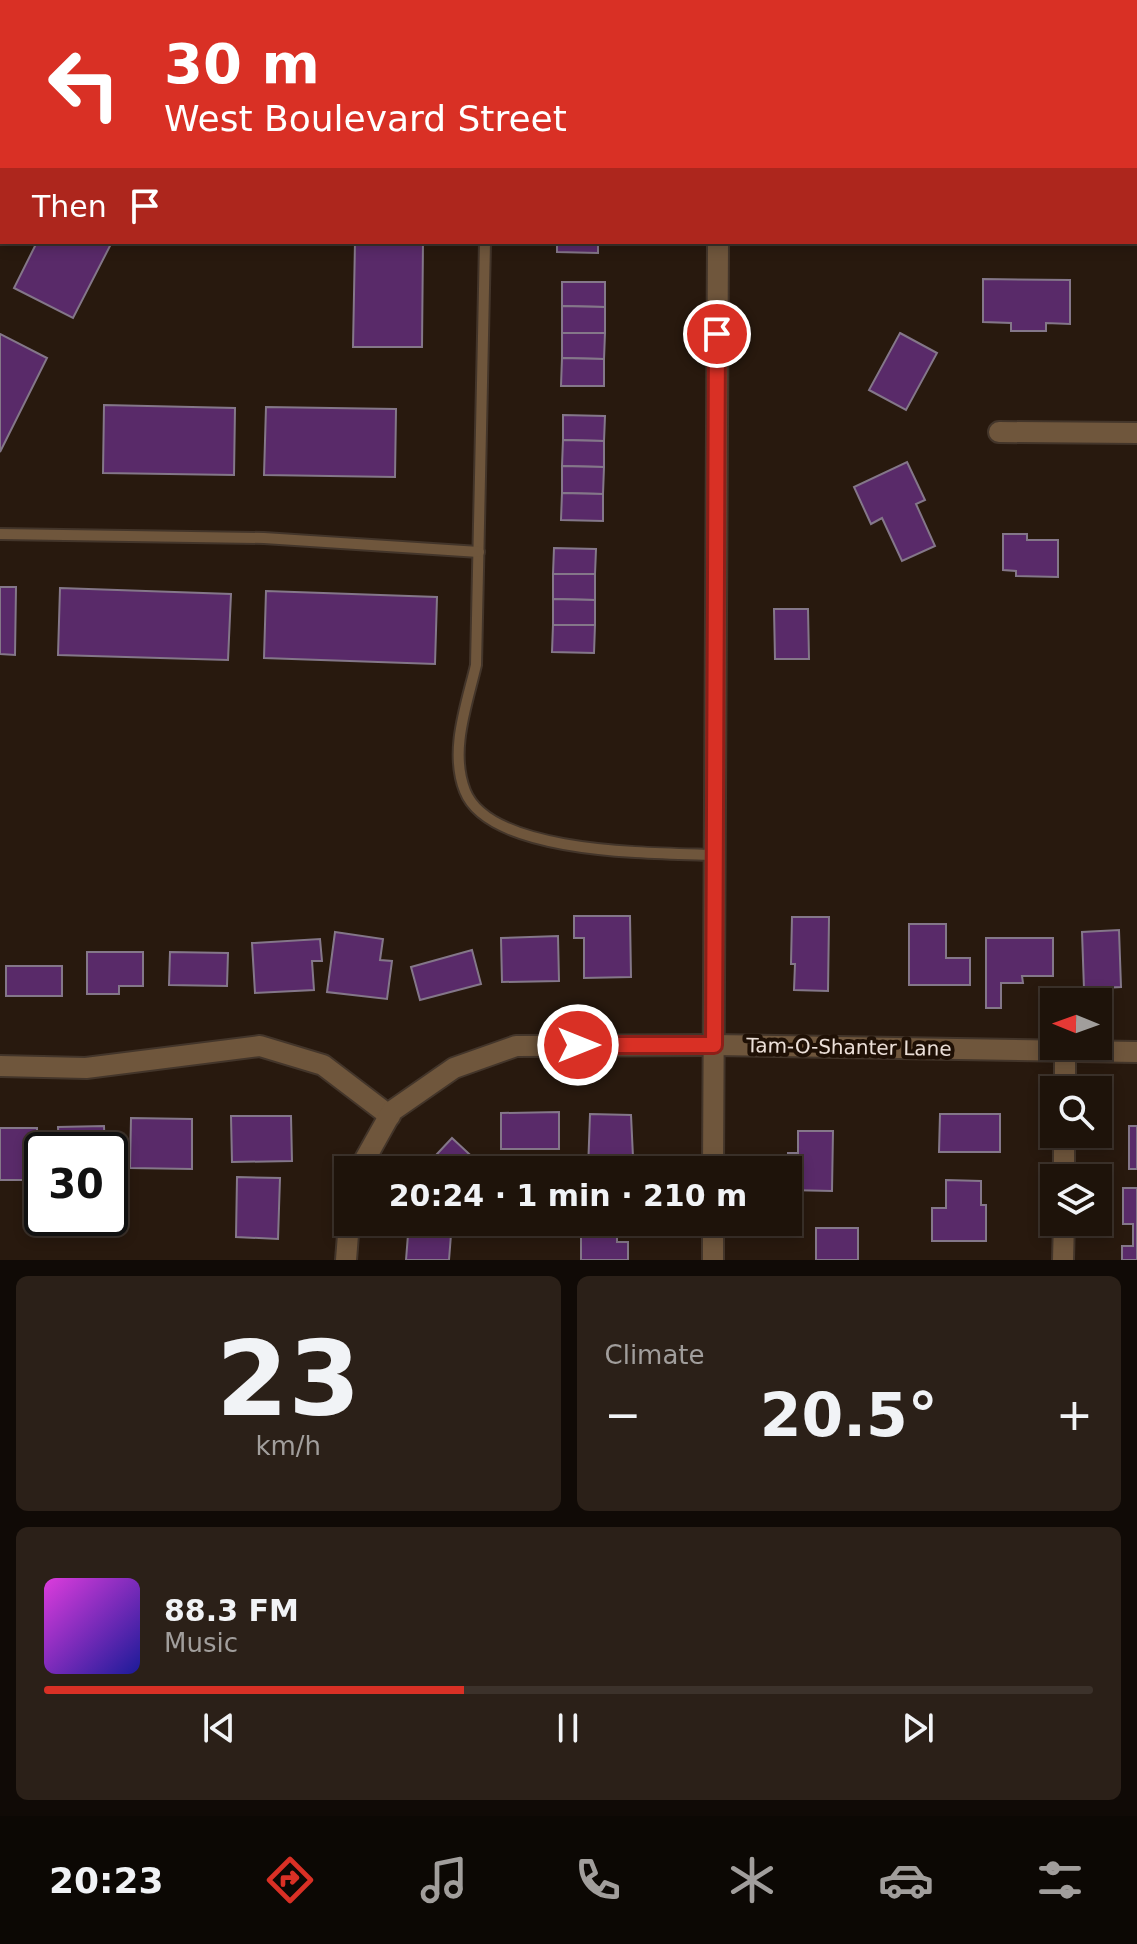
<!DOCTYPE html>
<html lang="en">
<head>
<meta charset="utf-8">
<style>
  :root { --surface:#1e130a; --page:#2b2018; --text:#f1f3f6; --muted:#a19e9c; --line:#3c322b; --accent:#d93025 }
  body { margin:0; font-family:"DejaVu Sans",sans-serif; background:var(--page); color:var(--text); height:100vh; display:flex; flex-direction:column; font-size:30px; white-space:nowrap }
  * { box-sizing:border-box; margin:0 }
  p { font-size:26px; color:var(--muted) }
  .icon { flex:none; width:44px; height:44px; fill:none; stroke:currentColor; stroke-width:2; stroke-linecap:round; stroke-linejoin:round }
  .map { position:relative; height:1260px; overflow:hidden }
  .sheet { display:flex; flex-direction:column; gap:16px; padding:16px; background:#100a06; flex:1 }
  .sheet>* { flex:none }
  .hud { position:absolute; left:0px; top:0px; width:1138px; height:244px; box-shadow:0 4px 12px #0003,0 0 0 2px var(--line); background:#d93025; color:#fff; overflow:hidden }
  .needle { width:52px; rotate:271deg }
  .controls { position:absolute; left:1040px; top:988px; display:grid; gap:16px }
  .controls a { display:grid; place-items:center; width:72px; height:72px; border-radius:0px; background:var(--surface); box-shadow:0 4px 12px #0003,0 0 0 2px var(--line); font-size:40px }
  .speed { position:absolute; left:24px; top:1132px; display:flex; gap:16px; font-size:40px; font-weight:700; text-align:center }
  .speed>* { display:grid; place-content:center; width:104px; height:104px; border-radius:50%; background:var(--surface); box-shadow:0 4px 12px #0003,0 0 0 2px var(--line); line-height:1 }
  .speed .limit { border:4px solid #111; border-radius:12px; background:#fff; color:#111 }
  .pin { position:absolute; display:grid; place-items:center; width:68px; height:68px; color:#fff; margin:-34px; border:4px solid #fff; border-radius:50%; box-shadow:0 2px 8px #0007 }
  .me { position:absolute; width:88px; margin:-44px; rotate:90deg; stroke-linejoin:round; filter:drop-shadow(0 0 6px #0008) }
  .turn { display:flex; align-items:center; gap:28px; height:168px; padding:0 32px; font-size:36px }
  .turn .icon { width:104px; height:104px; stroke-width:2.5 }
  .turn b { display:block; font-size:56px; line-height:68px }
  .then { display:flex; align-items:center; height:76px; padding:0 32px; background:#0003; gap:16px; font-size:30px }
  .big { font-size:60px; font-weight:700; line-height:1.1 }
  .sheet .tile { flex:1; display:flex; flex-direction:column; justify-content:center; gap:12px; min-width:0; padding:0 28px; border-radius:12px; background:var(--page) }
  .sheet .dial { align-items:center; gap:0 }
  .dial b { font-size:104px; line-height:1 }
  .song { display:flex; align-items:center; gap:24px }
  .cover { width:96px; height:96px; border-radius:12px; background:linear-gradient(135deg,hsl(300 70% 55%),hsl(240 70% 35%)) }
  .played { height:8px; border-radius:4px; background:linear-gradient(90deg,var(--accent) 40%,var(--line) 40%) }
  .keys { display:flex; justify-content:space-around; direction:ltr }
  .heat { display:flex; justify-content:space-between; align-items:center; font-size:44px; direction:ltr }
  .sheet .tiles { flex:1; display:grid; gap:16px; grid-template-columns:1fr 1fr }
  .tile:last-child { grid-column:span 2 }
  .trip { position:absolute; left:334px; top:1156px; width:468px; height:80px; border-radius:0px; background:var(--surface); box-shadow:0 4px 12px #0003,0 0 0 2px var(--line); font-weight:700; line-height:80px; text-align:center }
  .menu { display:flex; height:128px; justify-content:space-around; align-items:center; background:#0c0804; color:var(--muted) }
  .menu .icon { width:56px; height:56px }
  .menu .active { color:var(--accent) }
  .menu b { font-size:36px; color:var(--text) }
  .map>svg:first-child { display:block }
</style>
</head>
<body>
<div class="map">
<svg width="1137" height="1260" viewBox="0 0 1137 1260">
  <rect width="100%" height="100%" fill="#28190e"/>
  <g fill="#592a69" stroke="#847789" stroke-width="2">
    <polygon points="1022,0 1083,0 1022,2"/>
    <polygon points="37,242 112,242 73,318 14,288"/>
    <polygon points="355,242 423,242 422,347 353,347"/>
    <polygon points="557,242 598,242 598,253 557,252"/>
    <polygon points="983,279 1070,280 1070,324 1046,323 1046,331 1011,331 1011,323 983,322"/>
    <polygon points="562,282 605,282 605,307 562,306"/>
    <polygon points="562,306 605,307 605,333 562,333"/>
    <polygon points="562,333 605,333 604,359 562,358"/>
    <polygon points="900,333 937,353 906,410 869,390"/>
    <polygon points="0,334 47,358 0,452"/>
    <polygon points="562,358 604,359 604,386 561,386"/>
    <polygon points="104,405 235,408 234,475 103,473"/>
    <polygon points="266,407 396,409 395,477 264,475"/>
    <polygon points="563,415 605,416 604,441 563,440"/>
    <polygon points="563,440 604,441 604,467 562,466"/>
    <polygon points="907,462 925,500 916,504 935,546 902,561 882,518 871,524 854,487"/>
    <polygon points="562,466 604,467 603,494 562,493"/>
    <polygon points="562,493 603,494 603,521 561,520"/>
    <polygon points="1003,534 1027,534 1027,540 1058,540 1058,577 1016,576 1016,571 1003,570"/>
    <polygon points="554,548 596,549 595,574 553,574"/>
    <polygon points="553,574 595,574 595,600 553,599"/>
    <polygon points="0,587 16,587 15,655 0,654"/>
    <polygon points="60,588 231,594 228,660 58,655"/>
    <polygon points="266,591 437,597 435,664 264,658"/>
    <polygon points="553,599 595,600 595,625 553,625"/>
    <polygon points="774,609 808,609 809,659 775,659"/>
    <polygon points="553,625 595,625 594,653 552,652"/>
    <polygon points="574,916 630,916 631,977 584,978 584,938 574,938"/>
    <polygon points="792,917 829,917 828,991 794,990 795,964 791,964"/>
    <polygon points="909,924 946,924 946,958 970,958 970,985 909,985"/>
    <polygon points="1119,930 1121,987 1084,989 1082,932"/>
    <polygon points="335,932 383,939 380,960 392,961 387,999 327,992"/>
    <polygon points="558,936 559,981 502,982 501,938"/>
    <polygon points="986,938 1053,938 1053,976 1022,976 1023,983 1001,983 1001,1008 986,1008"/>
    <polygon points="320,939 322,961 312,961 314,990 255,993 252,943"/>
    <polygon points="472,950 481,984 420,1000 411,967"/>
    <polygon points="87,952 143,952 143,986 119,986 119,994 87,994"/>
    <polygon points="170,952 228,953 227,986 169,985"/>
    <rect x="6" y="966" width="56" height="30"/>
    <polygon points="559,1112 559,1149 501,1149 501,1113"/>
    <polygon points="590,1114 631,1115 633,1157 630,1157 630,1170 588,1170"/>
    <polygon points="940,1114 1000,1114 1000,1152 939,1152"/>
    <polygon points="231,1116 291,1116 292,1161 232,1162"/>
    <polygon points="131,1118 192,1119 192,1169 130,1168"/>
    <polygon points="104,1126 105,1150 59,1150 58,1127"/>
    <rect x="1129" y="1126" width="8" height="43"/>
    <rect x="0" y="1128" width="37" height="52"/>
    <polygon points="798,1131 833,1131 832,1191 788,1190 788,1153 798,1153"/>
    <polygon points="452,1138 481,1165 476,1170 422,1170"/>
    <polygon points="237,1177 280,1178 278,1239 236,1237"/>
    <polygon points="946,1180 981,1181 981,1205 986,1205 986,1241 932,1241 932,1208 946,1208"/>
    <polygon points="1123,1188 1137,1188 1137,1260 1122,1260 1122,1246 1133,1246 1133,1224 1123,1224"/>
    <polygon points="409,1222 452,1222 449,1260 406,1260"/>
    <polygon points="581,1222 617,1222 617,1242 628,1242 628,1260 581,1260"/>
    <rect x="816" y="1228" width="42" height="32"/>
  </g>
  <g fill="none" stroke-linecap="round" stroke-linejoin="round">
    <defs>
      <g id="lane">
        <polyline points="481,0 482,2"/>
        <polyline points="36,2 36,0"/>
        <polyline points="1013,2 1013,0"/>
        <polyline points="1123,2 1123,0"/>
        <polyline points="0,172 2,166"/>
        <path d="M485 242 476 665C467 704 449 751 465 791 490 855 656 853 715 855"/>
        <polyline points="0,534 264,538 479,552"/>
      </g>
      <g id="street">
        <polyline points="719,2 719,0"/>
        <polyline points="999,432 1137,433"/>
        <polyline points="0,1066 86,1068 260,1046 323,1065 390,1116"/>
        <polyline points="1065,1090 1065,1050"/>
        <polyline points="359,1170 392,1111 454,1068 516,1046 714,1045 1137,1052"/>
        <polyline points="713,1170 718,242"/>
        <polyline points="1064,1178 1064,1134"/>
        <polyline points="346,1260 349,1222"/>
        <polyline points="713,1260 713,1222"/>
        <polyline points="1063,1260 1064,1222"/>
      </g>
    </defs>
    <use href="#lane" stroke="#43352a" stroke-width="14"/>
    <use href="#street" stroke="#43352a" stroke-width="24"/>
    <use href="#lane" stroke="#6f563c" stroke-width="10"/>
    <use href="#street" stroke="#6f563c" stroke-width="20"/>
  </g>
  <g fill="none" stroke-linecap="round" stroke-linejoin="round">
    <defs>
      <polyline id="route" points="578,1045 714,1045 717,334"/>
    </defs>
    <use href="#route" stroke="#8d1f18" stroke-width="20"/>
    <use href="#route" stroke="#d93025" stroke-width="14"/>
  </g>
  <g text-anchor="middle" stroke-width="8" stroke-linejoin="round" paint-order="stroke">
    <g font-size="20" fill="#ebdfd8" stroke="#1f1005">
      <text transform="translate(849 1047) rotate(1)" y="7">Tam-O-Shanter Lane</text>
    </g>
  </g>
</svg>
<div class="controls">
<a><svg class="needle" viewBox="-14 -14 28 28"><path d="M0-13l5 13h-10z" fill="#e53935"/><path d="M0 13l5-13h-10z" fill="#a19e9c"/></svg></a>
<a><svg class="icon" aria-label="search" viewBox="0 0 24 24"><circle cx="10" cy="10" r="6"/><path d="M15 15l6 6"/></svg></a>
<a><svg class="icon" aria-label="layers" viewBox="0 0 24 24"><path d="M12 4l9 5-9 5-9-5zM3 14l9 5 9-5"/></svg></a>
</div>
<div class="speed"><div class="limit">30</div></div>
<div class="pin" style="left:717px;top:334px;background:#d93025"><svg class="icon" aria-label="arrive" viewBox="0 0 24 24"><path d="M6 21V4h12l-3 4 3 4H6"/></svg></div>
<svg class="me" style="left:578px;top:1045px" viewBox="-20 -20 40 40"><circle r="17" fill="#d93025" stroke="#fff" stroke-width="3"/><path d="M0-11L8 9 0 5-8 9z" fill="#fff"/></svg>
<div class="trip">20:24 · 1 min · 210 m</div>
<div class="hud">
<div class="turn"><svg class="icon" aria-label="left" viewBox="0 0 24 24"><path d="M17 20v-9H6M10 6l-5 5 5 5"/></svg><div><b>30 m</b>West Boulevard Street</div></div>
<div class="then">Then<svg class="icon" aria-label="arrive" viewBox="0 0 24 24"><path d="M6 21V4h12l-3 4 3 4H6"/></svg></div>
</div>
</div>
<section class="sheet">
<div class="tiles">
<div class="tile dial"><b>23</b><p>km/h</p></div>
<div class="tile"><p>Climate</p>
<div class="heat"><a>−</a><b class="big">20.5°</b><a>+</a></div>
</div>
<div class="tile">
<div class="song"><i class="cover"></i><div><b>88.3 FM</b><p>Music</p></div></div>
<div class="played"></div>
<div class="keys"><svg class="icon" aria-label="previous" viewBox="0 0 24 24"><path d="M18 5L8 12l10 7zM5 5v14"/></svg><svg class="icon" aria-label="pause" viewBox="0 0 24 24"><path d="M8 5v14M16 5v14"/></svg><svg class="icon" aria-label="next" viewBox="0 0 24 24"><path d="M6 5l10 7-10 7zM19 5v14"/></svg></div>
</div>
</div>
</section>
<nav class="menu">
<b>20:23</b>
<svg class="icon active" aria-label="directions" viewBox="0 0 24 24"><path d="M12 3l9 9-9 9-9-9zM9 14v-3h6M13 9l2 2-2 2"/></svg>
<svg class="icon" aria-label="music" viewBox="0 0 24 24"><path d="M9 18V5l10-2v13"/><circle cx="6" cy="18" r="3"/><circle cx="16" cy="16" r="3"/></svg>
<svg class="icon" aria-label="phone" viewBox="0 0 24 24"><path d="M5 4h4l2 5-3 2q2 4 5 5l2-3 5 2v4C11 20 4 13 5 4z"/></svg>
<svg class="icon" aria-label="climate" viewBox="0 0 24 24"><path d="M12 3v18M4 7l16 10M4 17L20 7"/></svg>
<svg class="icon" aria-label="car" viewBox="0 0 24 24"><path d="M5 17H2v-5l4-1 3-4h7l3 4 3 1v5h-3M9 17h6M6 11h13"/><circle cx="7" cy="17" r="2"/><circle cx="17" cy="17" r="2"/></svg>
<svg class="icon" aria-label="filters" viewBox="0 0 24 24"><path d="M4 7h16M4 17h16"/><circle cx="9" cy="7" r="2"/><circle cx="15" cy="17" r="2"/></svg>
</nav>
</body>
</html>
